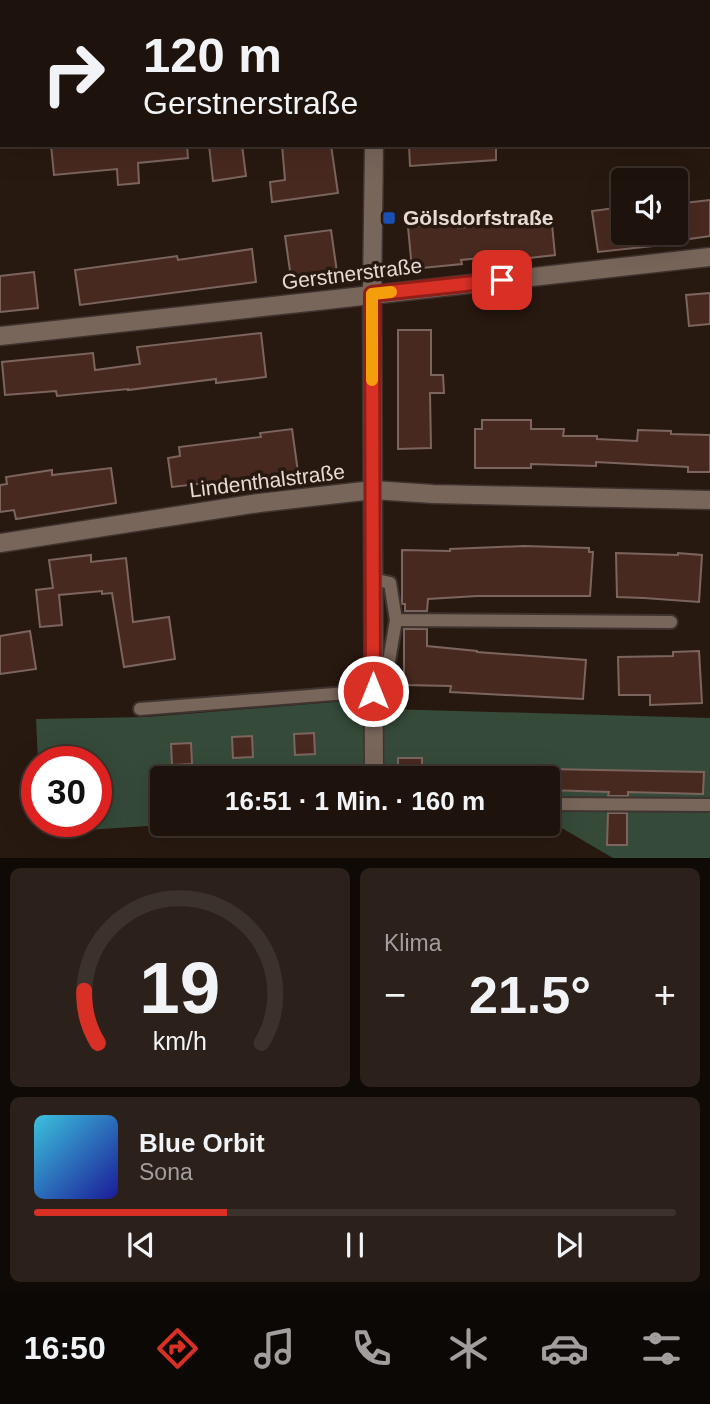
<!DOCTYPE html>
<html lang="de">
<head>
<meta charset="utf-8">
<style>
  :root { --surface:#1e130c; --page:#2b201a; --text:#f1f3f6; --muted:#a19e9d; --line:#3c322d; --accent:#d93025 }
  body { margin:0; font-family:Helvetica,sans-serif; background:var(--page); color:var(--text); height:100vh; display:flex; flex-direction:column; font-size:26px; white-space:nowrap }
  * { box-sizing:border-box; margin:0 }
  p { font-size:23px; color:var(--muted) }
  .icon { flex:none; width:38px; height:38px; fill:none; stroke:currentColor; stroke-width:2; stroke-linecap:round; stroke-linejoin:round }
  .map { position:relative; height:858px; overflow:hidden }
  .side { display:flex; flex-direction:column; gap:10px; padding:10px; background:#100a07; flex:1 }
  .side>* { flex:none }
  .hud { position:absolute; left:0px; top:0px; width:710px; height:147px; box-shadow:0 7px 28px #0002,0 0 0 2px var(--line); background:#1e130c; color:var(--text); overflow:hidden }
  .controls { position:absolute; left:611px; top:168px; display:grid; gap:14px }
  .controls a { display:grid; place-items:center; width:77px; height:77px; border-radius:7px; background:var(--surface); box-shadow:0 7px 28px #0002,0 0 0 2px var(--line); font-size:35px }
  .speed { position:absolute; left:21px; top:746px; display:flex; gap:14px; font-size:35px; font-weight:700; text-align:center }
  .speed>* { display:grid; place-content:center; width:91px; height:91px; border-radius:50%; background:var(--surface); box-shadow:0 7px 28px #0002,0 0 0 2px var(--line); line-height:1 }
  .speed .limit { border:10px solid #d22; background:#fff; color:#111 }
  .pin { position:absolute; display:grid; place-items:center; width:60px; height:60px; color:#fff; margin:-30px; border-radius:14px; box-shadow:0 4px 10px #0006 }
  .me { position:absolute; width:77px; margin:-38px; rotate:0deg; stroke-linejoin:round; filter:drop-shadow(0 0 5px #0008) }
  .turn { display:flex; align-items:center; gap:24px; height:147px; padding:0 28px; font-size:32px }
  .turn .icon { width:91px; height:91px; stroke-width:2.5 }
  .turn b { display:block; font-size:49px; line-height:60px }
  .big { font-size:52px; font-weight:800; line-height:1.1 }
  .side .card { flex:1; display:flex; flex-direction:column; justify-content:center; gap:10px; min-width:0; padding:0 24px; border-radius:10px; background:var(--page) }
  .side .dial { align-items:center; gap:0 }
  .dial svg { height:182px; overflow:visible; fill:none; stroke:var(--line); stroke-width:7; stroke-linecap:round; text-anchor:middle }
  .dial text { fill:var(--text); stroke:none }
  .song { display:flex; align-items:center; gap:21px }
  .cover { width:84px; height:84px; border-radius:10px; background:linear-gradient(135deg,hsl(190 70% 55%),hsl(240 70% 35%)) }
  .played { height:7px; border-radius:4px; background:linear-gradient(90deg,var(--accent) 30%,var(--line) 30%) }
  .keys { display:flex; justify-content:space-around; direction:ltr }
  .heat { display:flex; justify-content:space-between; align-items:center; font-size:38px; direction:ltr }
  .side .tiles { flex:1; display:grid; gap:10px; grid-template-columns:1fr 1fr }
  .card:last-child { grid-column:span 2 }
  .trip { position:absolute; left:150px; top:766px; width:410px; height:70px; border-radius:7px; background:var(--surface); box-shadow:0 7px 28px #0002,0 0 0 2px var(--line); font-weight:800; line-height:70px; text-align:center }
  .menu { display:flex; height:112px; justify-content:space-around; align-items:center; background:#0c0805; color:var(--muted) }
  .menu .icon { width:49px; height:49px }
  .menu .selected { color:var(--accent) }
  .menu b { font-size:32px; color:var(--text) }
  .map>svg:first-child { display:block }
</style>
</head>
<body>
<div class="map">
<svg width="710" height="858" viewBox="0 0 710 858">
  <rect width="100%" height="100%" fill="#281910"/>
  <polygon fill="#354a39" points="347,701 387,709 710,718 710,858 613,858 548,820 548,779 163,779 163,824 177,824 42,833 42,821 96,821 96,761 38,761 36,719 147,717"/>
  <g fill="#48291f" stroke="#7b655e" stroke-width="2">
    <polygon points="51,145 187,145 188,158 138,163 139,183 118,185 117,169 54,175"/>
    <polygon points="209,145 242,145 246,176 213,181"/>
    <polygon points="282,145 331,145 338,193 272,202 270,182 285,180"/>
    <polygon points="409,145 496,145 496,160 410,166"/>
    <polygon points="710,200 710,236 689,239 689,236 676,237 676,204"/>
    <polygon points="623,207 623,233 661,233 662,245 598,252 592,211"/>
    <polygon points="551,214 555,255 512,260 511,255 461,260 462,264 412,269 408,227 457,222 458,228 508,223 507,219"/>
    <polygon points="331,230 337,272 291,278 285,236"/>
    <polygon points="252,249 256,282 80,305 75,270 177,256 178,260"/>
    <polygon points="34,272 38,308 0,312 0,276"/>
    <polygon points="710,293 710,324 689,326 686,295"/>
    <polygon points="398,330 431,330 431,375 443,375 444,393 430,393 431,448 398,449"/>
    <polygon points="261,333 266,377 216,383 216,379 128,390 128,389 57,396 56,391 5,395 2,362 93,353 95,370 140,364 137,347"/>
    <polygon points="482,420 531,420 531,429 564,429 563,436 597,436 597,439 637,441 638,430 671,431 671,434 710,435 710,472 688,472 688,467 596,462 596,466 531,464 531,468 475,468 475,429 482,429"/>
    <polygon points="292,429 299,479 255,485 255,487 207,492 206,483 172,487 168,458 180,456 179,447 261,437 260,433"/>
    <polygon points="111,468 116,503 16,519 14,510 0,512 0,485 7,484 6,477 52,470 52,475"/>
    <polygon points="524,546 589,548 589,552 593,552 590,596 477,596 428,599 427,611 405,611 405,604 402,604 402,550 450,551 450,549"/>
    <polygon points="616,553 678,555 678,553 702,555 699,602 644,598 617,597"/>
    <polygon points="91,555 91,562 126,558 133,622 169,617 175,659 124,667 112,593 102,594 102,591 59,595 62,625 40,627 36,590 53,588 49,560"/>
    <polygon points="404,629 427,629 427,646 477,651 477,652 586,660 583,699 450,692 451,686 404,685"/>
    <polygon points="30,631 36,669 0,674 0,636"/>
    <polygon points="699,651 702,703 650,705 650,695 619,695 618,657 673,656 673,652"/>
    <polygon points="314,733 315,754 295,755 294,734"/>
    <polygon points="252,736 253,757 233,758 232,737"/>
    <polygon points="191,743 192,764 172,765 171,744"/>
    <rect x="398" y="758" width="24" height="21"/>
    <polygon points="548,769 704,772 703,794 628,792 628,796 608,796 609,792 548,790"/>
    <polygon points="608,813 627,813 627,845 607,845"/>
  </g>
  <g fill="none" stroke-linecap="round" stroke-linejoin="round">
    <defs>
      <g id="lane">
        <polyline points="150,2 151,0"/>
        <polyline points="249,2 249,0"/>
        <polyline points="373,579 390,583 396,620 671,622"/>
        <polyline points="373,667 389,661 396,620"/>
        <polyline points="140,709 373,691"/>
        <polyline points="548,804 710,805"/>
        <polyline points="156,824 163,824"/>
      </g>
      <g id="street">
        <polyline points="379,2 379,0"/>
        <polyline points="709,37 710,37"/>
        <polyline points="0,100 2,100"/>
        <path d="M0 336C237 311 473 283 710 257"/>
        <polyline points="0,543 259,503 373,490 433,494 710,500"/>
        <polyline points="374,779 372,294 374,145"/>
      </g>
    </defs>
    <use href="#lane" stroke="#3f332f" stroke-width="16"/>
    <use href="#street" stroke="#3f332f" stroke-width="21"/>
    <g stroke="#83756d" stroke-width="4.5" stroke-dasharray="7 3.5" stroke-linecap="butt">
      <polyline points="517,0 517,2"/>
      <polyline points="655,0 655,2"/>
    </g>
    <use href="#lane" stroke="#79665b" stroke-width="12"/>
    <use href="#street" stroke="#79665b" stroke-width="18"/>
  </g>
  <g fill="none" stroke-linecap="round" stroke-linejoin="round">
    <defs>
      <polyline id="route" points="373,691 372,294 502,280"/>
    </defs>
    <use href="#route" stroke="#8d1f18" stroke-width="18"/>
    <use href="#route" stroke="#d93025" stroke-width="12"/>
    <polyline stroke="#f59e0b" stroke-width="12" points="372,380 372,294 391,292"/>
  </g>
  <rect fill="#1a4fb4" stroke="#281910" stroke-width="2.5" x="382" y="211" width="14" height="14" rx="3.5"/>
  <g text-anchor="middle" stroke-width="7" stroke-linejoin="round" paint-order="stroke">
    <g font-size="21" font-weight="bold" fill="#e6dad4" stroke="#281910" text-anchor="start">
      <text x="403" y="225">Gölsdorfstraße</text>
    </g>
    <g font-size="21" fill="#e6dad4" stroke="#281910">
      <text transform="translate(352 274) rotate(-7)" y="7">Gerstnerstraße</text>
      <text transform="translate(267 481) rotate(-7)" y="7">Lindenthalstraße</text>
    </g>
  </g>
</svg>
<div class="controls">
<a><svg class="icon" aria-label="sound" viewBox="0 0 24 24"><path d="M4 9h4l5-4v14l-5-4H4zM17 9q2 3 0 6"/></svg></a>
</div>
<div class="speed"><div class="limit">30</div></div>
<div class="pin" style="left:502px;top:280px;background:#d93025"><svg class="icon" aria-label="arrive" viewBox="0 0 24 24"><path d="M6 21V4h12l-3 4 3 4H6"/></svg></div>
<svg class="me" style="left:373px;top:691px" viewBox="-20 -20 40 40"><circle r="17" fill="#d93025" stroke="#fff" stroke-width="3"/><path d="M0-11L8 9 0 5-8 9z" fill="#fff"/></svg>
<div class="trip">16:51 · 1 Min. · 160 m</div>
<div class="hud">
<div class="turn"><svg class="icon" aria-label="right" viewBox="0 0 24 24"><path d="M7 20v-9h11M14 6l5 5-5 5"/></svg><div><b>120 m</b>Gerstnerstraße</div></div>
</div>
</div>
<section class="side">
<div class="tiles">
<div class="card dial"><svg viewBox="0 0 100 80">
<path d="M14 69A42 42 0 1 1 86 69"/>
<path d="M14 69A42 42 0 0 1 8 46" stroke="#d93025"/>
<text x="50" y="56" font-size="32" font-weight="700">19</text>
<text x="50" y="72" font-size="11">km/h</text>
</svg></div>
<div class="card"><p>Klima</p>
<div class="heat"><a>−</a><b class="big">21.5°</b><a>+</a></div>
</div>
<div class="card">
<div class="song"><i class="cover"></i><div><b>Blue Orbit</b><p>Sona</p></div></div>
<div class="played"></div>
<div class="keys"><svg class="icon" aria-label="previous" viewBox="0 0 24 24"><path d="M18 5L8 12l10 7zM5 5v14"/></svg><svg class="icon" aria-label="pause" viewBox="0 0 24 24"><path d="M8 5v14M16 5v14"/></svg><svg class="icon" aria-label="next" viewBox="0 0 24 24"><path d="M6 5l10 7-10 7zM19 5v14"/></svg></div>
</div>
</div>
</section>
<nav class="menu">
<b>16:50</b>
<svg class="icon selected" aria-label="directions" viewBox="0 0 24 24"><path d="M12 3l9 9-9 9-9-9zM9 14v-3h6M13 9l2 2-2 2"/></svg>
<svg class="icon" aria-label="music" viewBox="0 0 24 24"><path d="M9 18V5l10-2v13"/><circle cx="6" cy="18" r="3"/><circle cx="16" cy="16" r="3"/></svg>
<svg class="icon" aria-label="phone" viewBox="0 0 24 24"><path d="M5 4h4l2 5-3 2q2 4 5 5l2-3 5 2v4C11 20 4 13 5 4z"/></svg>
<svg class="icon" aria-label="climate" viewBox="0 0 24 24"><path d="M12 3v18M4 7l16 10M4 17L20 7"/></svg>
<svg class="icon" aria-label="car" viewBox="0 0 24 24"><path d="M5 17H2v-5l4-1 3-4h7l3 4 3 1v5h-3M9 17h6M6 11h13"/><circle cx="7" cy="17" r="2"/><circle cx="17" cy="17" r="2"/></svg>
<svg class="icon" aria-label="filters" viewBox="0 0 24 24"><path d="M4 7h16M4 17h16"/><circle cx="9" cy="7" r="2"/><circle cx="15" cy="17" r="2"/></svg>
</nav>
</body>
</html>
